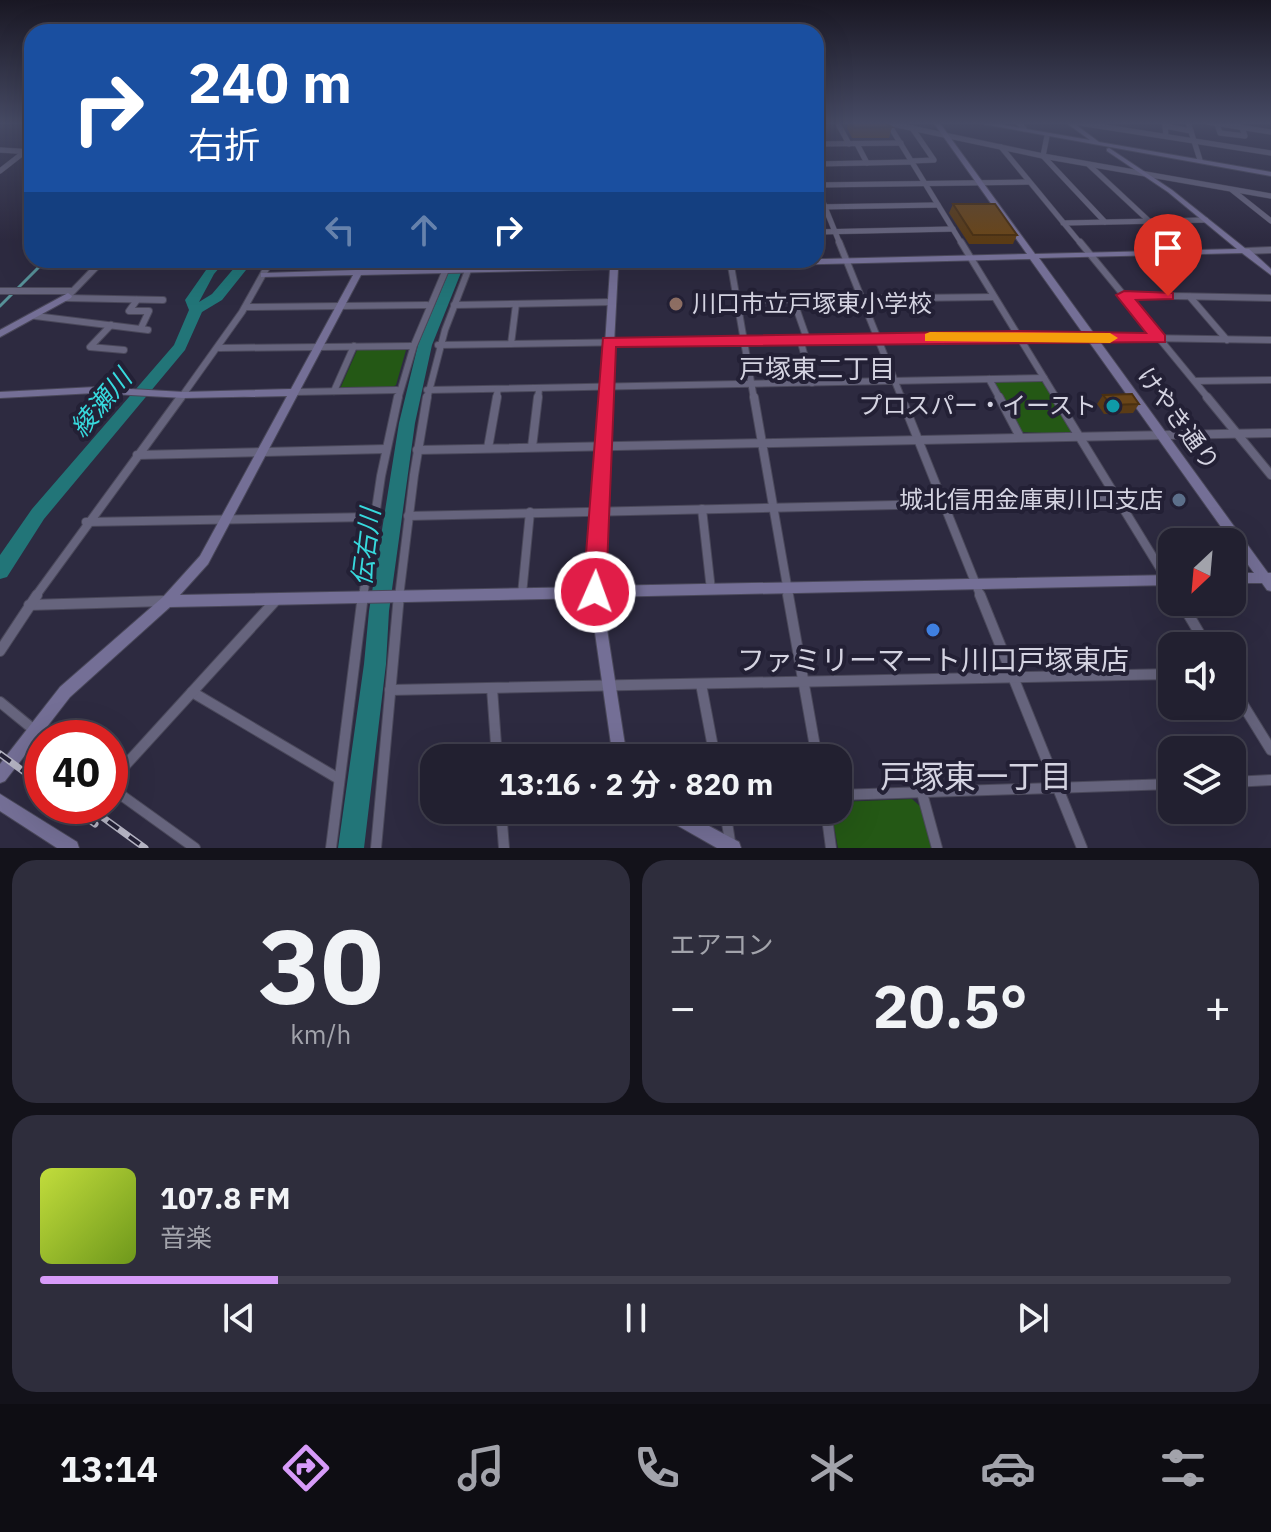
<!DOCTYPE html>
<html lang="ja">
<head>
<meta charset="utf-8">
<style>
  :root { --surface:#222030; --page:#2e2d3c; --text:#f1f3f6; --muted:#a2a3ab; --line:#3f3e4c; --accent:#d79bf9 }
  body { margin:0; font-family:"IBM Plex Sans","Noto Sans JP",sans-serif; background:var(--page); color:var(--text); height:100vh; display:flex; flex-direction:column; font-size:30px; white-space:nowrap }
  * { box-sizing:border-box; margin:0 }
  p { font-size:26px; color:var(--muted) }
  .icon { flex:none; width:44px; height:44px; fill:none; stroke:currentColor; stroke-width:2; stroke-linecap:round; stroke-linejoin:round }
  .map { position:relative; height:848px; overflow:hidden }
  .sheet { display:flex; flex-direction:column; gap:12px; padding:12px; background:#13121a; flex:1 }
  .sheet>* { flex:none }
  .hud { position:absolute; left:24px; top:24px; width:800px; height:244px; border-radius:24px; box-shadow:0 8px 32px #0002,0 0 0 2px var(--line); background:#1a4fa0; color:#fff; overflow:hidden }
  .needle { width:52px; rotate:206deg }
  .tools { position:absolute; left:1158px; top:528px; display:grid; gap:16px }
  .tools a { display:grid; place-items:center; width:88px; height:88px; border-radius:16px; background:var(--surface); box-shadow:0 8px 32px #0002,0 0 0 2px var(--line); font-size:40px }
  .speed { position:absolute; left:24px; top:720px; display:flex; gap:16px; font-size:40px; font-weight:700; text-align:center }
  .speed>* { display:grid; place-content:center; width:104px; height:104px; border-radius:50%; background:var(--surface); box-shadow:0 8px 32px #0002,0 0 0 2px var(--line); line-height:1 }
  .speed .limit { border:12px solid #d22; background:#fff; color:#111 }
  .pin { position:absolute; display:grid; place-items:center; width:68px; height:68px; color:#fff; margin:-82px -34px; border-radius:50% 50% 50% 0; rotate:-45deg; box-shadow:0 0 8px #0007 }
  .pin .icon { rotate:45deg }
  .me { position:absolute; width:88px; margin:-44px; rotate:2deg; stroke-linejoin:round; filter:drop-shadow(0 0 6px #0008) }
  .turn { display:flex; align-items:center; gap:28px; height:168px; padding:0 32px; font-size:36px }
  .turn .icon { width:104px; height:104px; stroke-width:2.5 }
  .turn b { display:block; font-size:56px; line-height:68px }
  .lanes { display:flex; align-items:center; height:76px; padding:0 32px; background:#0003; justify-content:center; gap:40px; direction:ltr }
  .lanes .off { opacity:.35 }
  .big { font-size:60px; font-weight:700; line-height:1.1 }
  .sheet .card { flex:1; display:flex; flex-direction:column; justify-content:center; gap:12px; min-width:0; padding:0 28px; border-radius:24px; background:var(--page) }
  .sheet .dial { align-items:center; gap:0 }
  .dial b { font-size:104px; line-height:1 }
  .song { display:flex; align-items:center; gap:24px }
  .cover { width:96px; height:96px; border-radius:12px; background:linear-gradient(135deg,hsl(70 70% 55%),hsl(80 70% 35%)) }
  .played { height:8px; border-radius:4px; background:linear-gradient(90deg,var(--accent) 20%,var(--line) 20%) }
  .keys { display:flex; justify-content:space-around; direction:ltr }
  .heat { display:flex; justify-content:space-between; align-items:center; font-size:44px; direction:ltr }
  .sheet .tiles { flex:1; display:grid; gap:12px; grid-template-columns:1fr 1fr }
  .card:last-child { grid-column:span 2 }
  .trip { position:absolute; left:420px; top:744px; width:432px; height:80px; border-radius:24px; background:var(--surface); box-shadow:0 8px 32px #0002,0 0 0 2px var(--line); font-weight:700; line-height:80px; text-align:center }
  .menu { display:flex; height:128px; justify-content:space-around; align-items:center; background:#0e0d13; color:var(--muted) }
  .menu .icon { width:56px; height:56px }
  .menu .on { color:var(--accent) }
  .menu b { font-size:36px; color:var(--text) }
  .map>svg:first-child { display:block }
</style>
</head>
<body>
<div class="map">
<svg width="1271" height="848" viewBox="0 0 1271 848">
  <rect width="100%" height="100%" fill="#2d2a40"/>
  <g fill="#245815">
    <polygon points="358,348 406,350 396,385 391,388 340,389"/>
    <polygon points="1040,381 1045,384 1072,429 1071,434 1020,432 994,385 997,382"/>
    <polygon points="912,799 921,807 932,848 838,848 831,810 838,810 838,802"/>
  </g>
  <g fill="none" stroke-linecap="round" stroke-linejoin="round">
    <polyline stroke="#579198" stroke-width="3" points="0,306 46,260"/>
    <g fill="#227578" fill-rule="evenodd">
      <polygon points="213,260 226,260 214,274 199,302 212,294 241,260 254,260 222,300 202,312 185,350 44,519 7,577 0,579 0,555 32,509 174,345 189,310 185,300"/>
      <polygon points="454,260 466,260 432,345 415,423 389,611 386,664 364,848 338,848 364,664 369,611 399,423 418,345"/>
    </g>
    <defs>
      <g id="street-far3">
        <polyline points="837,122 849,144"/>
        <polyline points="883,122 1043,156 1271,196"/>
        <polyline points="1018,122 1024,129"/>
        <polyline points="1073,122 1271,153"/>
        <polyline points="1188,122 1200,160"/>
        <polyline points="1208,122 1271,132"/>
        <polyline points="888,123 962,244"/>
        <polyline points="1217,124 1220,133 1245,136 1242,128"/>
        <polyline points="1047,136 1043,156 1105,222"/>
        <polyline points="1166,136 1165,126 1191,131"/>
        <polyline points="816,144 901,143"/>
        <polyline points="857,144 867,163"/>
        <polyline points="1001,147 1081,244"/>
        <polyline points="0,150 32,152"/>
        <polyline points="911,161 934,160 912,128"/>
        <polyline points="816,164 912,162"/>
        <polyline points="1089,165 1149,221"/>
        <polyline points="0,171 32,146"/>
        <polyline points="816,185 840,244"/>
        <polyline points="816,185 1029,182"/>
        <polyline points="1232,190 1271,221"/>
        <polyline points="816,207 938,205"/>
        <polyline points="1063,223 1206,220"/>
        <polyline points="816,232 953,229"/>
      </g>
      <g id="street-far2">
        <polyline points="839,242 902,399"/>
        <polyline points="961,242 1057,399"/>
        <polyline points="1080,242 1209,399"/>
        <polyline points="1246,251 1271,250"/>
        <polyline points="730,260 754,399"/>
        <polyline points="0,291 72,291"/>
        <polyline points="71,293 103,260"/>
        <polyline points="1124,295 1271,298"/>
        <polyline points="1190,297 1227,340"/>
        <polyline points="66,298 163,300"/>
        <polyline points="793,299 807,339"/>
        <polyline points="137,300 129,311 149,311 141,328"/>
        <polyline points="736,300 994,297"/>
        <polyline points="454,305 612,302"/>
        <polyline points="246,307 427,305"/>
        <polyline points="35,316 148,330"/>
        <polyline points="111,325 90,347 124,350"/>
        <polyline points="800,339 812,383"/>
        <polyline points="511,344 516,304"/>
        <polyline points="438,345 1019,336 1271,340"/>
        <polyline points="219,348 412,346"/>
        <polyline points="989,379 1000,399"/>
        <polyline points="1195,381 1271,380"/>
        <polyline points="427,390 1044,378"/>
        <polyline points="334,391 354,346"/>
        <polyline points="295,392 397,390"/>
        <polyline points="180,399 242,312 271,260"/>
        <polyline points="398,399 414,345 450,260"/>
        <polyline points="427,399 445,330 472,260"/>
        <polyline points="496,399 498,389"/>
        <polyline points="538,399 539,389"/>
      </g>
      <g id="street-far1">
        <polyline points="754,397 789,597"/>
        <polyline points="901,397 981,597"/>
        <polyline points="999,397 1020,437"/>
        <polyline points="1055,397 1172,588"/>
        <polyline points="1207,397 1271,475"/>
        <polyline points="532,447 538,397"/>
        <polyline points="488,448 497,397"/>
        <polyline points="417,450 1271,433"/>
        <polyline points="137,455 386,449"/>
        <polyline points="702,509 711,590"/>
        <polyline points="408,516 1119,500"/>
        <polyline points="86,522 374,517"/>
        <polyline points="522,594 530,512"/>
        <polyline points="35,597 181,397"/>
        <polyline points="363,597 381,476 398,397"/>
        <polyline points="399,597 414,475 427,397"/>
      </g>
      <g id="street">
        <polyline points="788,595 817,758"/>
        <polyline points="980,595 1082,848"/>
        <polyline points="1181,602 1207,646"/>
        <polyline points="29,605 164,601"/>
        <polyline points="0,651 37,595"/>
        <polyline points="701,684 715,758"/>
        <polyline points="1232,687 1271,750"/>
        <polyline points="492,688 497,758"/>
        <polyline points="390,690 1172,674"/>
        <polyline points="192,692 339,779"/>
        <polyline points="0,702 44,738"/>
        <polyline points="110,782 277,599"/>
        <polyline points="1232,782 1271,780"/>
        <polyline points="110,787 195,848"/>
        <polyline points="922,793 937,848"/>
        <polyline points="838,795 1172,784"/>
        <polyline points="501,810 504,848"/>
        <polyline points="725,810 731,848"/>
        <polyline points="826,810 831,848"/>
        <polyline points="331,848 363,595"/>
        <polyline points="376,848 399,595"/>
      </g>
      <g id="secondary">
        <path d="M933 122H939L1035 254 1237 249 1168 192 1107 151V149L1109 148 1172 190 1246 249H1249L1271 269V275L1242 253 1039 258 1268 573H1271V591L1267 590 1262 583H1232V573H1254L1030 259 618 269 601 586 1172 575V585L602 597 627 758H613L590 598 170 607 70 697 5 781 0 783V764L60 687 163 597 200 556 287 396 184 398 95 393 0 398V392L95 387 184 392 291 389 353 275 261 277V273H264L355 270 361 260H369L364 270 610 264 613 260H617L618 264 1027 254ZM610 269 589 587 180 595 208 564 361 275Z"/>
        <polygon points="972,122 986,122 1090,140 1065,122 1072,122 1099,142 1271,172 1271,176"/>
        <polygon points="68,293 72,296 71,298 0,337 0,330"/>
        <polygon points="0,794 77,842 79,848 57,848 0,811"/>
        <polygon points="656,810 679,810 739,842 741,848 717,848 659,815"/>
      </g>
    </defs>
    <use href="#street-far3" stroke="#4a485a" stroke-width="6"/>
    <use href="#street-far2" stroke="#4a485a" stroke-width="8"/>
    <use href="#street-far1" stroke="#4a485a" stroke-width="10"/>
    <use href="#street" stroke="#4a485a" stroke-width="12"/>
    <use href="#secondary" stroke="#4a485a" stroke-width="2"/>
    <use href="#street-far3" stroke="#66647d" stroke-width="5"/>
    <use href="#street-far2" stroke="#66647d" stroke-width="6"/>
    <use href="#street-far1" stroke="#66647d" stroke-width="8"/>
    <use href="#street" stroke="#66647d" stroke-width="10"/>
    <use href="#secondary" fill="#746f96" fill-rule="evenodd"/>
    <defs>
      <g id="rail">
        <polyline points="0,754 42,785"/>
        <polyline points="70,806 95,824"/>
        <polyline points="87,806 145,848"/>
      </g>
    </defs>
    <use href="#rail" stroke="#b4b3c2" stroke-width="7"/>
    <use href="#rail" stroke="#232035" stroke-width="4" stroke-dasharray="13" stroke-linecap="butt"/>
  </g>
  <g fill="#5a3b15">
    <polygon points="848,122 884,122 892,127 889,138 852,138 847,128"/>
    <polygon points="953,204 1017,235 1013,244 969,244 949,213"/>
    <polygon points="1103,395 1139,404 1133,413 1104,414 1097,404"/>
  </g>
  <g fill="#694518" stroke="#4a3011" stroke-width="2">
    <polygon points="851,122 884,122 892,127 854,128"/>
    <polygon points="953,204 995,204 1017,235 973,235"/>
    <polygon points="1132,394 1139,404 1111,405 1103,395"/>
  </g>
  <linearGradient id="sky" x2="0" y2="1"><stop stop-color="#191723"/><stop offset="0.51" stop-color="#464a64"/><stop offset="1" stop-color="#464a64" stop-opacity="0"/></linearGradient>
  <rect width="1271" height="241" fill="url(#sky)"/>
  <polygon fill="#e11d48" stroke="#92132f" stroke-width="2" points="1124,291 1173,293 1173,299 1136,300 1165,335 1165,342 616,347 606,592 602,599 595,602 587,599 583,592 603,338 1019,331 1146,333 1116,295"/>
  <polygon fill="#f59e0b" points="930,332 1110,333 1118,338 1110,343 925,341 925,334"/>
  <circle fill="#8d6e63" stroke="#232035" stroke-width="3" cx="676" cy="304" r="8"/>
  <circle fill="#0f9aa8" stroke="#232035" stroke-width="3" cx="1113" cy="406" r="8"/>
  <circle fill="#5c6f8a" stroke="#232035" stroke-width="3" cx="1179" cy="500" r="8"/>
  <circle fill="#3f7fe0" stroke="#232035" stroke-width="3" cx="933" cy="630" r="8"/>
  <g text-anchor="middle" stroke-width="8" stroke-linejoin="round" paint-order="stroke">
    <g font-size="24" fill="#d4d3e1" stroke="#232035" text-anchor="end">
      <text x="692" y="312" text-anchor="start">川口市立戸塚東小学校</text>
      <text x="1097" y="414">プロスパー・イースト</text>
      <text x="1163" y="508">城北信用金庫東川口支店</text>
    </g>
    <g font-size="24" fill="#d4d3e1" stroke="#232035">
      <text transform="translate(1178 419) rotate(54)" y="8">けやき通り</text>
    </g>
    <g font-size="26" fill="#d4d3e1" stroke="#232035">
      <text x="817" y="378">戸塚東二丁目</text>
    </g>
    <g font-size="26" font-style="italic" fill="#37d9dd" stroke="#232035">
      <text transform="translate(101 403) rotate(-50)" y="9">綾瀬川</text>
      <text transform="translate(366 547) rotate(-83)" y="9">伝右川</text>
    </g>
    <g font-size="28" fill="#d4d3e1" stroke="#232035">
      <text x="933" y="670">ファミリーマート川口戸塚東店</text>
    </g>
    <g font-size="32" fill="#d4d3e1" stroke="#232035">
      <text x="976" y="788">戸塚東一丁目</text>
    </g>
  </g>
</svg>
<div class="tools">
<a><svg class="needle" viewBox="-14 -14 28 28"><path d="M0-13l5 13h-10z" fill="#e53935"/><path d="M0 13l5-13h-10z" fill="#a2a3ab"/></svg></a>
<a><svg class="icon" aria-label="sound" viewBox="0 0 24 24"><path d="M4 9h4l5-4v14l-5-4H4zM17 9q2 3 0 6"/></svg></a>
<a><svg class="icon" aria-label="layers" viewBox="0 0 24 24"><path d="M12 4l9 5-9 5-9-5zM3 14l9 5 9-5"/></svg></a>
</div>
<div class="speed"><div class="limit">40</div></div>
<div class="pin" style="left:1168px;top:296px;background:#d93025"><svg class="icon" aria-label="arrive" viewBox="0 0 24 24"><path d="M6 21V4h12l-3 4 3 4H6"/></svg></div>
<svg class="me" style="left:595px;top:592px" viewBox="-20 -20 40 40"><circle r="17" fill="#e11d48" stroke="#fff" stroke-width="3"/><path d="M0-11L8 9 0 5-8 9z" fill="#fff"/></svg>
<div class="trip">13:16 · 2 分 · 820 m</div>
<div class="hud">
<div class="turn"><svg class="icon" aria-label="right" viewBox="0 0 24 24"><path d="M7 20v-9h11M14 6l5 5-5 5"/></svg><div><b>240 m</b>右折</div></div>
<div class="lanes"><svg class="icon off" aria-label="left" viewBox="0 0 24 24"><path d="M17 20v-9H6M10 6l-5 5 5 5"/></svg><svg class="icon off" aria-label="ahead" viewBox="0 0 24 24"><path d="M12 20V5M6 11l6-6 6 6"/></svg><svg class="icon" aria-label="right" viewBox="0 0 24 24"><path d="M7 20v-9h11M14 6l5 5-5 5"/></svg></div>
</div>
</div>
<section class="sheet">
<div class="tiles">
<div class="card dial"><b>30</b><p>km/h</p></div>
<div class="card"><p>エアコン</p>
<div class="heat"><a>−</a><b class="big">20.5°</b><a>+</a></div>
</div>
<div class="card">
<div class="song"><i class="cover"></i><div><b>107.8 FM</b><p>音楽</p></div></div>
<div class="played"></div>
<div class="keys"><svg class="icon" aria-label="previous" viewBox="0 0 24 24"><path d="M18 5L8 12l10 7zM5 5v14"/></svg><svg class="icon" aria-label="pause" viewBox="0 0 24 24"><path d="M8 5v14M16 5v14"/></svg><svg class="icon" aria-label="next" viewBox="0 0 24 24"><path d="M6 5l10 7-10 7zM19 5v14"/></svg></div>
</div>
</div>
</section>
<nav class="menu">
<b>13:14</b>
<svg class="icon on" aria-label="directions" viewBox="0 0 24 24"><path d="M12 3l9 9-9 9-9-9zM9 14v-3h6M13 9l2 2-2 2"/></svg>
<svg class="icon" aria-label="music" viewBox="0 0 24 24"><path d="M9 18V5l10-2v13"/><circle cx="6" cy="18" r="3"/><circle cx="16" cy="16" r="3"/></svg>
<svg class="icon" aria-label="phone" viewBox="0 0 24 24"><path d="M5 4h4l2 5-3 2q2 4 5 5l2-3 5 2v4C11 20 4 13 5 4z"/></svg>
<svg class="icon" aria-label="climate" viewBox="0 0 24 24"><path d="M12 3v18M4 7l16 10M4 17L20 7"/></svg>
<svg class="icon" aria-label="car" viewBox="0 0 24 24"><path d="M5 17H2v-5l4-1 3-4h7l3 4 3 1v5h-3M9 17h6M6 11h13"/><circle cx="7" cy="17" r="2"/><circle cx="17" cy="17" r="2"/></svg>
<svg class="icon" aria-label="filters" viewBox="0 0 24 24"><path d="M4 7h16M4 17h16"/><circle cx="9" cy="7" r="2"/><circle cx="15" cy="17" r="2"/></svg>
</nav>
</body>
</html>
